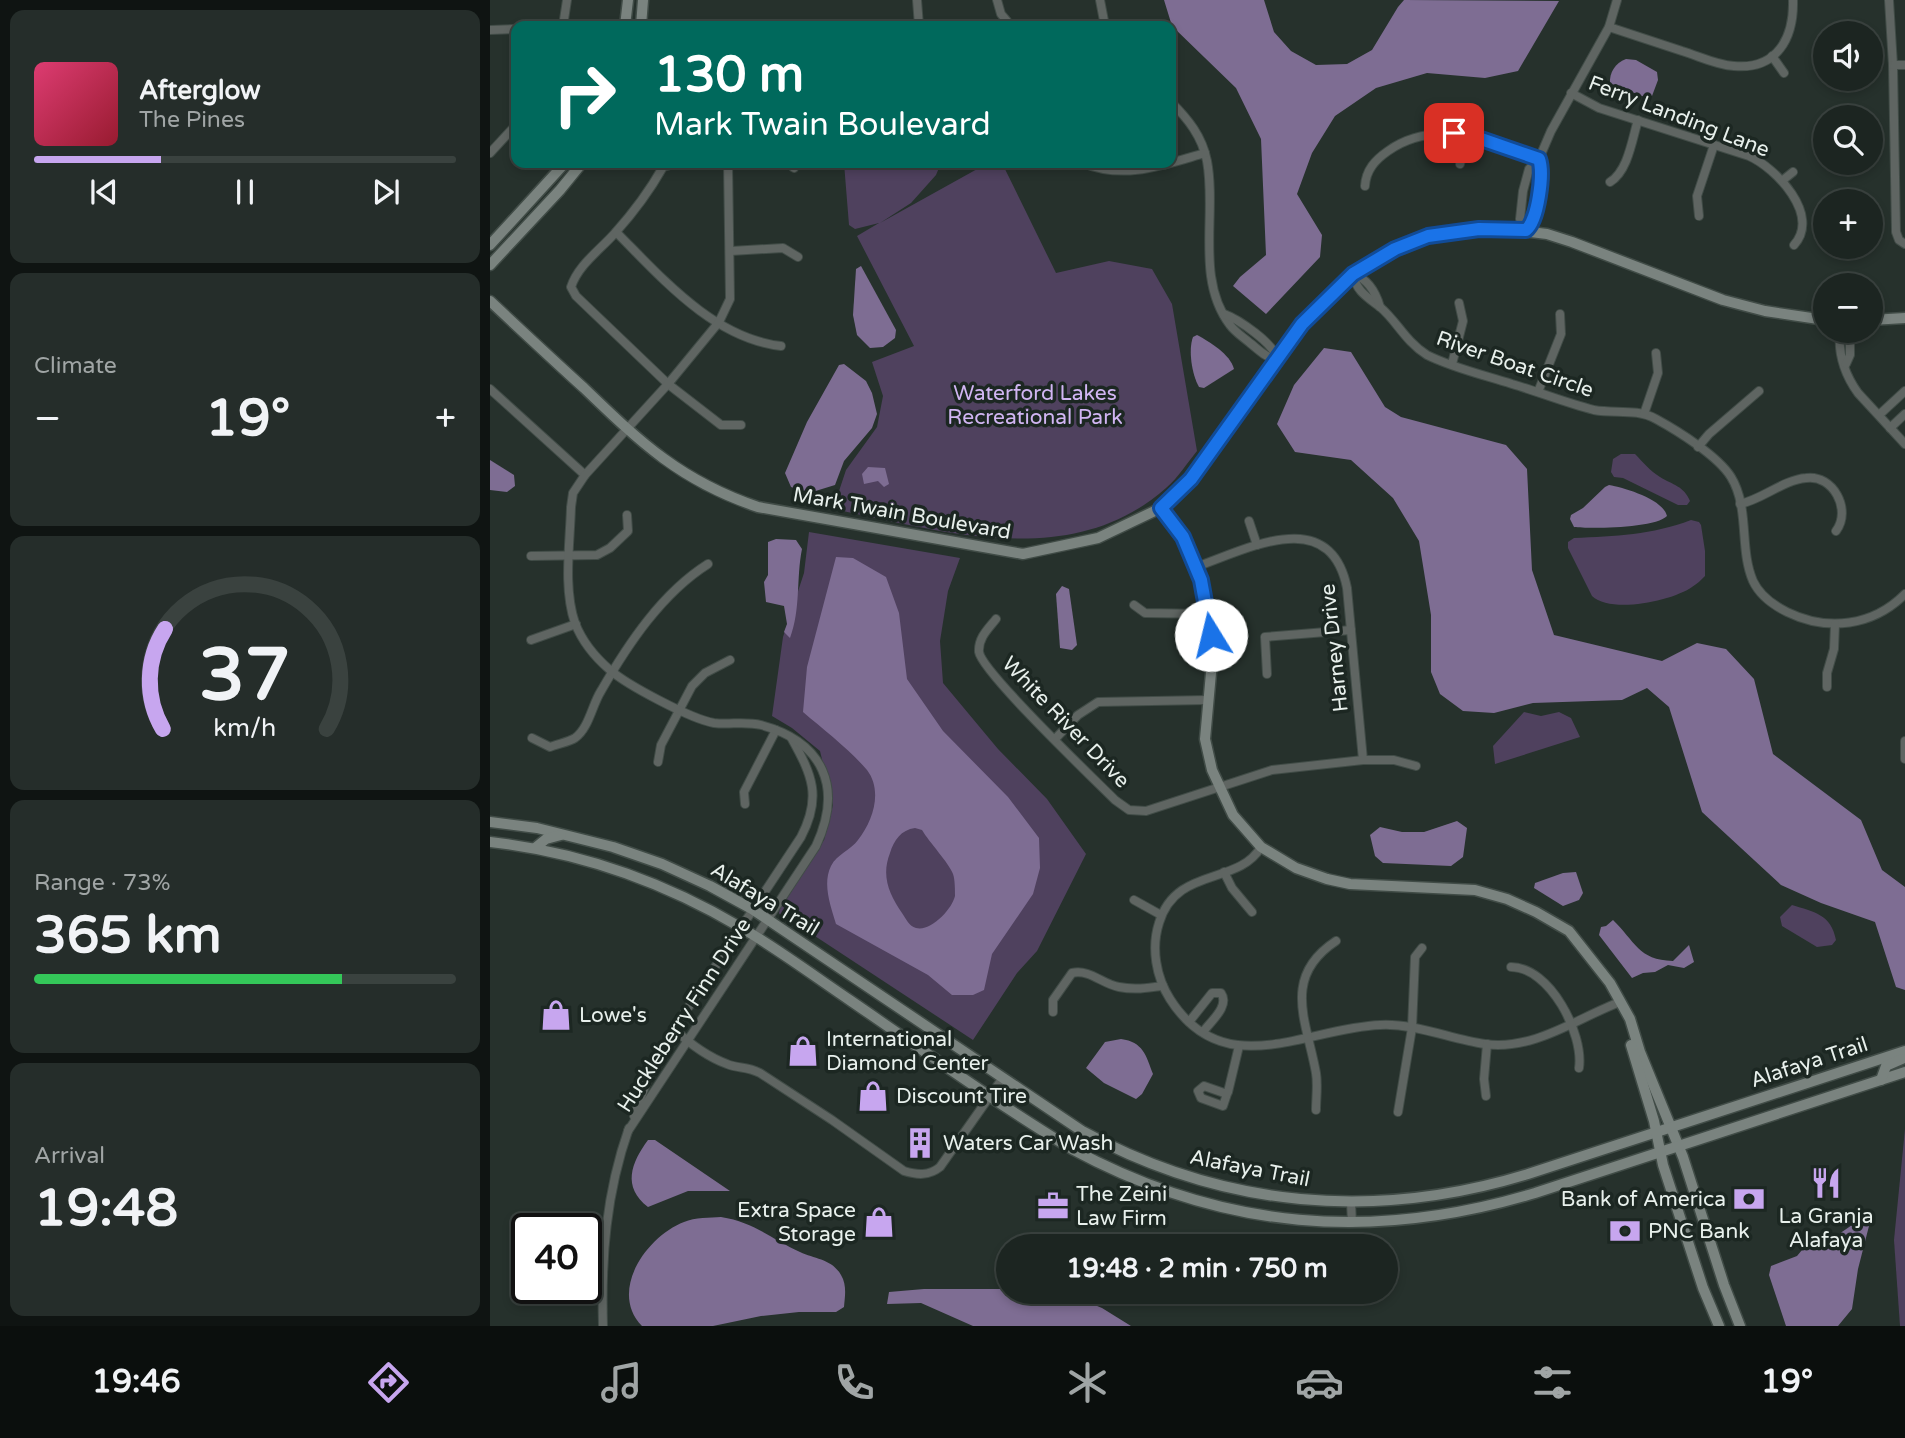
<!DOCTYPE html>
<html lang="en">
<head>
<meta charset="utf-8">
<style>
  :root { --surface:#1c2521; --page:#252d2a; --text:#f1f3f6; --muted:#a0a5a5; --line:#3a423f; --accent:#c7a6ef }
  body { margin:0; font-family:"Varela Round",sans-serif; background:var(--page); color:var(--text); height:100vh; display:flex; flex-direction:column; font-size:26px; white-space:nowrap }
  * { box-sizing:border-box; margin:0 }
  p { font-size:23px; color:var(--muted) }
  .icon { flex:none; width:38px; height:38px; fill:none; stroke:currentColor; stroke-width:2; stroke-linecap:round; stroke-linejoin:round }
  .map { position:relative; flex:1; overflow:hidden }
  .side { display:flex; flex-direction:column; gap:10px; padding:10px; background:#0f1412; width:490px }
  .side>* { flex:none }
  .top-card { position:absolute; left:21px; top:21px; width:665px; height:147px; border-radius:14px; box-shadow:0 4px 10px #0003,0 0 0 2px var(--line); background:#00695c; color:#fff; overflow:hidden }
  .fabs { position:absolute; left:1323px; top:21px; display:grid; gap:14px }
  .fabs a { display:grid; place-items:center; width:70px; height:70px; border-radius:50%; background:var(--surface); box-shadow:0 4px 10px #0003,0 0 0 2px var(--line); font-size:35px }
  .speed { position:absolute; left:21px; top:1213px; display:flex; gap:14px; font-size:35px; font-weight:700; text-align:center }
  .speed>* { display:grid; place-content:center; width:91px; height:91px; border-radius:50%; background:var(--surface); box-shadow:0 4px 10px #0003,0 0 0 2px var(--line); line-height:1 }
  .speed .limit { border:4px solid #111; border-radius:10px; background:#fff; color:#111 }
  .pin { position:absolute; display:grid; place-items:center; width:60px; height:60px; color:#fff; margin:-30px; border-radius:14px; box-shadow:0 4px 10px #0006 }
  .me { position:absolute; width:77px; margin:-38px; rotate:351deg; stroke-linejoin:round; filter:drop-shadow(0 0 5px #0008) }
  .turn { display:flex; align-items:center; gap:24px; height:147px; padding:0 28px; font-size:32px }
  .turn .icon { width:91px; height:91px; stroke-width:2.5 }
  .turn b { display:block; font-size:49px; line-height:60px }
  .big { font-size:52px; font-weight:700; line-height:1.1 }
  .side .card { flex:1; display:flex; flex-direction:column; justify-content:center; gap:10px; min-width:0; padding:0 24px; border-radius:14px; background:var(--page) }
  .side .dial { align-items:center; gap:0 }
  .dial svg { height:182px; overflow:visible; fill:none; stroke:var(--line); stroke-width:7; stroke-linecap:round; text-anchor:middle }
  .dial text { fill:var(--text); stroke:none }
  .song { display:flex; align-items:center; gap:21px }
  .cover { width:84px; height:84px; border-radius:10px; background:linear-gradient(135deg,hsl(340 70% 55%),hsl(350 70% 35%)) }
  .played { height:7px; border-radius:4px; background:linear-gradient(90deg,var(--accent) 30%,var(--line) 30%) }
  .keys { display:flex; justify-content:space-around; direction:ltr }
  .heat { display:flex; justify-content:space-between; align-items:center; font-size:38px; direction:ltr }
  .charge { height:10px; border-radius:5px; background:linear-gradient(90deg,#34c759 73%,var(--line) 0) }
  .trip { position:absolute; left:506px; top:1234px; width:402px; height:70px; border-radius:35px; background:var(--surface); box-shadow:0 4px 10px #0003,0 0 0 2px var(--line); font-weight:700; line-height:70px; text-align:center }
  .menu { display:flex; height:112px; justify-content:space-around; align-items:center; background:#0b0f0d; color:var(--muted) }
  .menu .icon { width:49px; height:49px }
  .menu .on { color:var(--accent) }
  .menu b { font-size:32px; color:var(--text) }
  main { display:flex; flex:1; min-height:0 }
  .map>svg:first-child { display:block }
</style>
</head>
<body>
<main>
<section class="side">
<div class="card">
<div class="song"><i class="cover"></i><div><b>Afterglow</b><p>The Pines</p></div></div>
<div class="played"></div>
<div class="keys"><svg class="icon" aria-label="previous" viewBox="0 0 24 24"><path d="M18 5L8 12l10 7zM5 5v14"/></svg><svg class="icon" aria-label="pause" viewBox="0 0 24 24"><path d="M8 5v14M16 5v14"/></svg><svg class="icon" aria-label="next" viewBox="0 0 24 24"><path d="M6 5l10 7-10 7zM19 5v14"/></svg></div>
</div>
<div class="card"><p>Climate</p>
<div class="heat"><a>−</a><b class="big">19°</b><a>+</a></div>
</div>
<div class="card dial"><svg viewBox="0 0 100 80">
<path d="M14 69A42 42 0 1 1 86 69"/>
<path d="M14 69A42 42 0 0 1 15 25" stroke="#c7a6ef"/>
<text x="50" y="56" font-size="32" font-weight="700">37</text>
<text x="50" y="72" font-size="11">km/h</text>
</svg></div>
<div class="card"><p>Range · 73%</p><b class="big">365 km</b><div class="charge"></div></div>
<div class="card"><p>Arrival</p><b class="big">19:48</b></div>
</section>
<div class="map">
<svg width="1415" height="1326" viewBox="0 0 1415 1326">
  <rect width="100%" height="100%" fill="#26312c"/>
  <g fill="#4f415e">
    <path d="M354 163H451L446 175 421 203 390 223 498 163H512L566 273 619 261 662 269 682 304 707 451C697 463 688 478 676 488 581 572 453 531 343 509L356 470 387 427 393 396 382 362 424 346 367 236 389 223 365 229 359 225Z"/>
    <path d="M1131 454H1145C1153 462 1160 471 1170 477 1183 485 1194 486 1200 501L1197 505H1188L1133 478 1124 477 1121 472 1123 459Z"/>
    <path d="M1201 520 1209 522 1211 525 1215 551V576C1211 580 1207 584 1202 587 1182 601 1121 614 1102 596L1078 548V542L1084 538C1125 536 1162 535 1201 520Z"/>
    <polygon points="319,532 470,558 458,591 450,641 453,683 508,749 557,799 596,854 547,951 527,973 483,1040 296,917 293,919 289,913 292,901 334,840 343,805 330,751 302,728 282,716 293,637 314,573"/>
    <polygon points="1034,712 1051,716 1069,712 1081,718 1090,737 1005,764 1003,746"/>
    <path d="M1302 905C1324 912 1341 914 1346 940L1342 945 1327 947 1292 926 1290 917Z"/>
    <polygon points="1415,1129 1415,1326 1410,1326 1404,1240"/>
  </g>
  <g fill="#7e6d93" fill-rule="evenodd">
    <polygon points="674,0 774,0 784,32 801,51 826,65 857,64 882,50 908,7 914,0 1069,1 1028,71 995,78 937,73 886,88 845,116 822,153 807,194 832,235 830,257 776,314 743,286 750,277 776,255 771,139 746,88 682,26"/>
    <path d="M1136 59 1146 60 1167 72 1168 80 1162 96 1155 97 1120 84C1119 73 1125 63 1136 59Z"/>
    <polygon points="371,266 406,330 405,338 393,347 380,348 367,335 363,315 366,269"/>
    <path d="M707 335C720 342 740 354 744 369L714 388 709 387C702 375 698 350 703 337Z"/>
    <polygon points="834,348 861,352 895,407 911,417 1016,445 1037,469 1042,570 1064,635 1172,661 1207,643 1236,649 1264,679 1283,754 1371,820 1392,870 1415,887 1415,990 1406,987 1385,922 1331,903 1291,885 1212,812 1179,707 1157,688 1132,700 1043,703 1004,713 973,711 950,694 941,672 941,615 929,541 903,498 861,460 805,452 787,424 804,385"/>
    <polygon points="354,364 376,381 382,393 387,414 382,428 354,461 345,485 319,493 301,487 295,473 317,422 349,365"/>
    <polygon points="0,460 24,475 25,486 17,492 0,490"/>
    <polygon points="378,467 395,468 399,484 394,487 388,481 374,484 372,474"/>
    <path d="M1119 485C1135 488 1173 499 1177 516 1166 528 1101 529 1084 527L1080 519 1081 515 1093 508 1115 487Z"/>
    <path d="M286 539 306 540 312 549C306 579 311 609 300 638L294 632 297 624 294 606 276 602 274 582 278 575V542Z"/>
    <path d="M346 557 363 558 396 577 409 613 417 679 453 731 518 797 549 838 550 868 543 894 502 954 494 990 483 995H462L438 975 346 924C341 907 332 884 341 866 347 854 361 850 368 840 383 821 393 791 377 770 359 749 334 730 313 712L317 667ZM425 828 432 830C439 842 459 863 463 874 465 879 465 891 465 896 462 909 441 932 426 928 419 926 416 919 412 913 399 894 391 876 400 853 404 840 411 830 425 828Z"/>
    <polygon points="572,586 579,589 587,645 582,650 570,648 566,594"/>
    <polygon points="967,821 977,828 973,857 961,866 893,863 885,856 880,835 890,827 912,832 934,832"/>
    <polygon points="1086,872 1093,893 1089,900 1073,906 1044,888 1045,883 1073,873"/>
    <path d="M1123 920C1145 941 1148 960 1183 961L1199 945 1204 962 1194 968 1178 965 1165 972 1153 973 1142 978 1109 935 1111 927 1116 926Z"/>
    <path d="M631 1039C653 1042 656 1055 663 1074L652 1094 646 1099 614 1083 596 1068 615 1042Z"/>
    <path d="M158 1140H165L240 1191H198L158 1207C132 1187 141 1163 158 1140Z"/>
    <path d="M231 1217C264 1222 281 1239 310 1252 325 1259 342 1259 351 1275 357 1285 355 1296 354 1307L346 1312H309L271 1316 223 1326H152C118 1291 157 1236 194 1222 205 1217 220 1218 231 1217Z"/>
    <polygon points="1365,1223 1379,1226 1368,1269 1362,1309 1348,1326 1296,1326 1279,1275 1281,1266 1307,1256 1322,1238 1346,1236"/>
    <polygon points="434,1289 518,1289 518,1292 567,1292 578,1294 612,1308 641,1326 483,1326 431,1303 397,1304 399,1292"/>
  </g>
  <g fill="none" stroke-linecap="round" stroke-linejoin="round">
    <defs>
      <g id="street">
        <polyline points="427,0 429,26"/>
        <polyline points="507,0 511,14 517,21"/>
        <polyline points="610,0 615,26"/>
        <polyline points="1399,0 1403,65 1406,232 1409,240 1415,244"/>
        <polyline points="73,26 77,0"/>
        <path d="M1119 27C1143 35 1168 43 1192 51 1209 56 1226 65 1244 66 1287 70 1304 38 1303 0"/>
        <polyline points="0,30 26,29"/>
        <polyline points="1282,56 1294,73"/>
        <polyline points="1403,65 1415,65"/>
        <path d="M1081 93 1109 108 1259 156C1286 168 1331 215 1304 245"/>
        <path d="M681 102C698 119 712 136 717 161 727 214 705 279 740 325 745 332 753 337 760 343 769 350 776 358 787 359"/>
        <polyline points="0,153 26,125"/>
        <path d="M1049 159C1053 173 1048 221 1036 230L1030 219 1033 191 1039 169 1049 159 1061 131 1119 27 1127 0"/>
        <path d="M188 163 173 167C160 190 143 213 125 233 110 250 88 265 81 287L86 296 178 384 231 425H251"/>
        <polyline points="298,163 304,168"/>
        <path d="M593 163C635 180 673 165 715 153"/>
        <polyline points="970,164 977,135"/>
        <polyline points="1293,180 1303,172"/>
        <path d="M1120 182C1138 171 1142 140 1148 120"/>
        <path d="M875 186C876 170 885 160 898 151 947 117 998 142 1049 159"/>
        <polyline points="1209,216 1207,196 1224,145"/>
        <path d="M126 232C172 278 223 338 291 346"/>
        <polyline points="241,251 293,248 308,257"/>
        <path d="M863 274C866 291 877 297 890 307 907 321 914 340 937 355 963 368 994 375 1022 384 1049 392 1076 403 1104 410 1125 414 1146 408 1166 419 1188 431 1228 456 1241 477 1260 508 1249 549 1263 581 1270 596 1283 605 1297 612 1338 632 1383 626 1415 594"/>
        <path d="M863 274C878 279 886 293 890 307"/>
        <path d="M734 314C748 319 785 344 787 359"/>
        <path d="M1350 331C1348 353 1355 375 1368 393L1415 444"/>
        <polyline points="962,364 973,321 969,303"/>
        <polyline points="1356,364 1360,355 1360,331"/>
        <polyline points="0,389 95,475"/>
        <polyline points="1048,392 1071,334 1070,314"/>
        <polyline points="1154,414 1168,373 1166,353"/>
        <polyline points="1389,415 1415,391"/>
        <polyline points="1400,428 1415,414"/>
        <polyline points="1208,447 1219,434 1269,391"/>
        <path d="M1250 504C1273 499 1293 480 1316 478 1343 474 1362 510 1346 531"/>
        <polyline points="759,521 767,545"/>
        <polyline points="41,556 107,555 120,548 138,531 137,515"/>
        <path d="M706 567C757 549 840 504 857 588L873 760"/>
        <polyline points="644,605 655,613 719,614"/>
        <path d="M506 619C498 629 488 638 489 652 492 672 604 779 625 800L639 810 656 811 782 770 873 760H904L926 766"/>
        <polyline points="41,640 86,624"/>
        <polyline points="777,674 775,637 861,630"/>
        <polyline points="1337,687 1337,673 1344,649 1345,624"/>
        <path d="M42 738 60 747C67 744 79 742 85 738 99 728 102 705 111 691 138 644 172 593 218 564"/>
        <polyline points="565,739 588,715 608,702 717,700"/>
        <polyline points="1415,741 1415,759"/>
        <polyline points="168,762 171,745 202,686 215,673 240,660"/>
        <polyline points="255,804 254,792 286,730"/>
        <path d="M771 847C748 886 686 866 669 923 661 948 666 977 680 999 734 1084 815 1028 890 1025 925 1023 960 1039 995 1044 1044 1051 1087 1018 1130 1002"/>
        <polyline points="734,872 742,888 762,912"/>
        <polyline points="644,900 671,915"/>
        <path d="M1021 967C1060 967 1094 1034 1089 1068"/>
        <path d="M563 1012V1000L582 973C600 969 612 984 629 987 644 990 658 988 673 986"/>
        <path d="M699 1022 722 993H731C740 1006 721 1021 713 1032"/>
        <path d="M184 1029C199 1043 218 1057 237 1064 249 1069 256 1066 270 1073L342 1120 414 1171C427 1175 439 1176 450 1167L512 1079"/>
        <polyline points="737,1094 714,1086 708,1091 711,1098 733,1106 737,1094 738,1092 749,1046"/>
        <polyline points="996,1096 994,1079 997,1044"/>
        <path d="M826 1110C826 1098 828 1085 826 1073 817 1022 791 977 846 941"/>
        <polyline points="908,1112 922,1028 925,957 932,948"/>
        <path d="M144 1116 159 1076 184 1029 311 837C332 797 322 775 302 739"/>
        <path d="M138 1131 326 846C353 788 334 742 271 725 255 721 239 725 224 723 201 719 137 685 120 670 106 658 92 641 85 623 73 588 80 544 81 507L83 493 95 475 178 384 229 322 240 299 238 163"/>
        <polyline points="861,1203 862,1223"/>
        <path d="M113 1326C111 1258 116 1193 139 1128"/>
      </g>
      <g id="secondary">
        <polyline points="135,26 138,0"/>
        <polyline points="151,26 153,0"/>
        <polyline points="0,245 75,163"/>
        <polyline points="0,265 70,190 92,163"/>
        <path d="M0 301C31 330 62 359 94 388 151 443 191 481 268 507L533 554 608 538 671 508 701 479 812 325 863 274 905 249 938 236 965 231 1015 229 1057 234 1082 242 1233 300 1275 311 1335 320"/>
        <polyline points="1381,320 1415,318"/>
        <polyline points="671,508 693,537 715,595 721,635 722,662 715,739 722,770 743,815 771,847 806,868 837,879 860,884 985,890 1017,899 1046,912 1079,931 1120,983 1140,1019 1150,1052 1193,1157 1234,1285 1250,1326"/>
        <path d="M0 822 47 828 123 847 172 864 220 886 262 909 592 1131C733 1208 885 1221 1038 1174L1415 1051"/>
        <path d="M0 842C90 852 172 881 250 927 288 949 324 976 361 1001 434 1051 506 1103 582 1149 732 1230 883 1242 1045 1193L1415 1072"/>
        <polyline points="45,848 56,839 71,835"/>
        <polyline points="1141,1045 1164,1121 1173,1165 1213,1288 1229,1326"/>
        <polyline points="1391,1080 1396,1066 1412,1059"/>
      </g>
    </defs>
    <use href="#street" stroke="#414c47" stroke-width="10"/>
    <use href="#secondary" stroke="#414c47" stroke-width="13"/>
    <use href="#street" stroke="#5f6562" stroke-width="8"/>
    <use href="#secondary" stroke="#7a837f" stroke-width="10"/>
  </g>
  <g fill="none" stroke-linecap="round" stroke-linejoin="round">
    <defs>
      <path id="route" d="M721 635 711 580 693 537 671 508 701 479 812 324 863 274 905 249 938 236 989 229 1036 230C1048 221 1054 173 1049 159L991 139 964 133"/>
    </defs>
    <use href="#route" stroke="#114b97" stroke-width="18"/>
    <use href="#route" stroke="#1a73e8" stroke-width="12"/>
  </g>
  <defs>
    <symbol id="shop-bare" viewBox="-9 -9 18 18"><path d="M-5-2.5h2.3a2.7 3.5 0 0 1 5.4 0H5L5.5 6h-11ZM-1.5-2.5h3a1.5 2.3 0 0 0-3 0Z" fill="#c7a6ef" stroke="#1c2722" stroke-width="2.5" paint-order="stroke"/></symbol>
    <symbol id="building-bare" viewBox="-9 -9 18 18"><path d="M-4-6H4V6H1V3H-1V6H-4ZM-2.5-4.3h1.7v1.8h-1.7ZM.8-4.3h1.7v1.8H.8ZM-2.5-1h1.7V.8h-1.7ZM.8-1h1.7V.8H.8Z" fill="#c7a6ef" stroke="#1c2722" stroke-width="2.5" paint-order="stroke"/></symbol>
    <symbol id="restaurant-bare" viewBox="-9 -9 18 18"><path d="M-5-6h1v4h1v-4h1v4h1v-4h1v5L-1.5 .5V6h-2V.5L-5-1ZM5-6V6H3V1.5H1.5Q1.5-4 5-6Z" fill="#c7a6ef" stroke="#1c2722" stroke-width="2.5" paint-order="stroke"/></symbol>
    <symbol id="bank-bare" viewBox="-9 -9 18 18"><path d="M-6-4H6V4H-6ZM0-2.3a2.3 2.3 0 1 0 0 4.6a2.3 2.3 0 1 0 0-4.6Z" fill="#c7a6ef" stroke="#1c2722" stroke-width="2.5" paint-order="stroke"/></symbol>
    <symbol id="office-bare" viewBox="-9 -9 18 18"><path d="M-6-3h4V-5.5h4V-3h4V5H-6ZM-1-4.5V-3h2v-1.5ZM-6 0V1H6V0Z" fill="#c7a6ef" stroke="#1c2722" stroke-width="2.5" paint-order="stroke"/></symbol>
  </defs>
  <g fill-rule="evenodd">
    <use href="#shop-bare" x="44" y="993" width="44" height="44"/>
    <use href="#shop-bare" x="291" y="1029" width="44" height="44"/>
    <use href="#shop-bare" x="361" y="1074" width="44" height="44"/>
    <use href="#building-bare" x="408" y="1121" width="44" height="44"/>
    <use href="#restaurant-bare" x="1314" y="1161" width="44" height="44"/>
    <use href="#bank-bare" x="1237" y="1177" width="44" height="44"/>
    <use href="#office-bare" x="541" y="1184" width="44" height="44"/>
    <use href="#shop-bare" x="367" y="1200" width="44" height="44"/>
    <use href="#bank-bare" x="1113" y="1209" width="44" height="44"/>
  </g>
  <g text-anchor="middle" stroke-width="7" stroke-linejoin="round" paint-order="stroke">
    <g font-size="21" fill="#e8f0ec" stroke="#1c2722">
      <text transform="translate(1189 116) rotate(21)" y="7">Ferry Landing Lane</text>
      <text transform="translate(1025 364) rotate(19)" y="7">River Boat Circle</text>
      <text transform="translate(412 513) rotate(10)" y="7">Mark Twain Boulevard</text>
      <text transform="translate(844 648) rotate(-96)" y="7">Harney Drive</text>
      <text transform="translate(576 722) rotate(46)" y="7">White River Drive</text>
      <text transform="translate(275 899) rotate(31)" y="7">Alafaya Trail</text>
      <text transform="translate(194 1015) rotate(-57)" y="7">Huckleberry Finn Drive</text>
      <text transform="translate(1319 1062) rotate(-18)" y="7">Alafaya Trail</text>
      <text transform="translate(760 1168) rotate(11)" y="7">Alafaya Trail</text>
    </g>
    <g font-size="21" fill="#d1b5f3" stroke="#1c2722">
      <text x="545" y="400">Waterford Lakes<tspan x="545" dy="24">Recreational Park</tspan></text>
    </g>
    <g font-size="21" fill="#e8f0ec" stroke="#1c2722" text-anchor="start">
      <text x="89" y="1022">Lowe's</text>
      <text x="336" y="1046">International<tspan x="336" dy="24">Diamond Center</tspan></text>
      <text x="406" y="1103">Discount Tire</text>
      <text x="453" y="1150">Waters Car Wash</text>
      <text x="586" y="1201">The Zeini<tspan x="586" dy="24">Law Firm</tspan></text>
      <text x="1236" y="1206" text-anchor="end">Bank of America</text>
      <text x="366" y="1217" text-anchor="end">Extra Space<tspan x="366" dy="24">Storage</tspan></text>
      <text x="1336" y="1223" text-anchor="middle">La Granja<tspan x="1336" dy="24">Alafaya</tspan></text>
      <text x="1158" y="1238">PNC Bank</text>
    </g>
  </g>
</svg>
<div class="fabs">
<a><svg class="icon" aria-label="sound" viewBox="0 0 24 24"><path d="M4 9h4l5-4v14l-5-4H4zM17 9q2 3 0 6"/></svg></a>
<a><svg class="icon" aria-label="search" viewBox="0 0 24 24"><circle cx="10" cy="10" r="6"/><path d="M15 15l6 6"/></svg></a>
<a>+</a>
<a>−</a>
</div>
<div class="speed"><div class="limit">40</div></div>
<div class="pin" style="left:964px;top:133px;background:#d93025"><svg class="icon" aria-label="arrive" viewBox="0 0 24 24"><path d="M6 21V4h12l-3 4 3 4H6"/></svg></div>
<svg class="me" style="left:721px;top:635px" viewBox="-20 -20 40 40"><circle r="19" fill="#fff"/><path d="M0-13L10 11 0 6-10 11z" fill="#1a73e8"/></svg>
<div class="trip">19:48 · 2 min · 750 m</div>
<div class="top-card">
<div class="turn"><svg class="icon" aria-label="right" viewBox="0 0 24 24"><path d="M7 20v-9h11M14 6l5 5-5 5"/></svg><div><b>130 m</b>Mark Twain Boulevard</div></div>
</div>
</div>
</main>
<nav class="menu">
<b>19:46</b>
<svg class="icon on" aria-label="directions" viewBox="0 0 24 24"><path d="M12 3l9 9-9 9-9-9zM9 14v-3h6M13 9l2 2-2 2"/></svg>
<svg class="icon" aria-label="music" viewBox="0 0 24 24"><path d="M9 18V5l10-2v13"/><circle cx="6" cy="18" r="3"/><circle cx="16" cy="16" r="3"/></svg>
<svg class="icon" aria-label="phone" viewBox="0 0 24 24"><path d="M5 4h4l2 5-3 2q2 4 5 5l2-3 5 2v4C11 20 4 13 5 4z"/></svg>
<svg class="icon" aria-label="climate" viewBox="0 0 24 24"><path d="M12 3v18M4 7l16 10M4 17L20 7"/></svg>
<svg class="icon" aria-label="car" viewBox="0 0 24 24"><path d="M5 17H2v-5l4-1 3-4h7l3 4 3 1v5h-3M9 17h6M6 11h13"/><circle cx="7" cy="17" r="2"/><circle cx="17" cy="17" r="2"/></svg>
<svg class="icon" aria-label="filters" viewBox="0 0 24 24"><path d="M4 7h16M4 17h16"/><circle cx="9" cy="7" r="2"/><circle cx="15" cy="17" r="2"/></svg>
<b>19°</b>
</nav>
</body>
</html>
